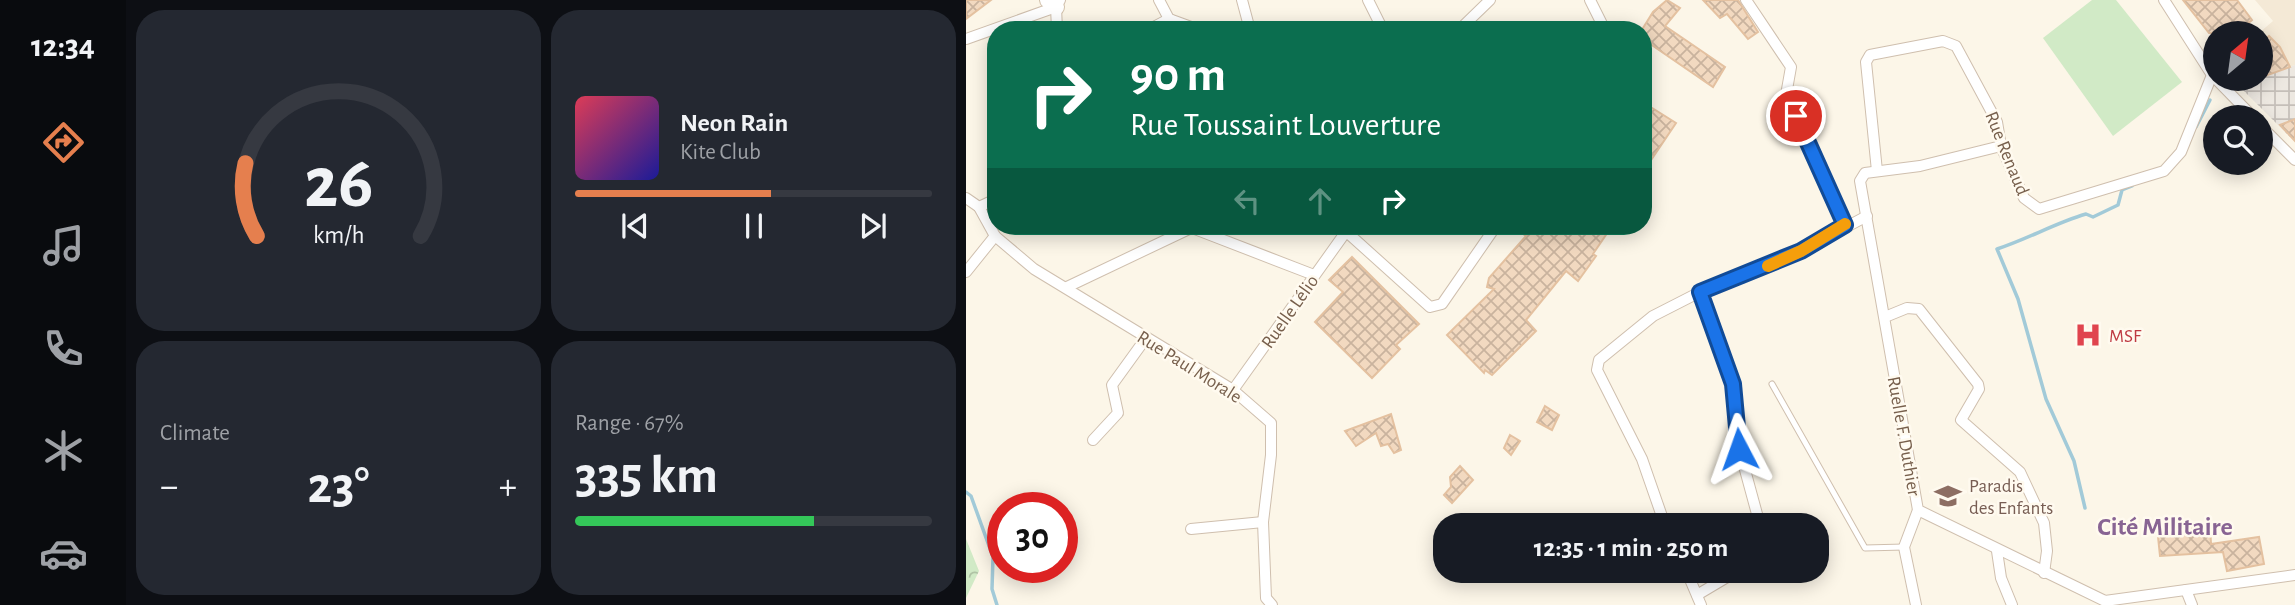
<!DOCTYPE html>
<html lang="en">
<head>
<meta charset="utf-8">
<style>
  :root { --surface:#171b24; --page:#242831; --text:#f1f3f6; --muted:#9ea1a6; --line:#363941; --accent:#e57f4e }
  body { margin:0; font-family:"Alegreya Sans",sans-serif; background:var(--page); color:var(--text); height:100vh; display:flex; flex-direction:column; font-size:26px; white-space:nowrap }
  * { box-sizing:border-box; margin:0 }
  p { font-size:23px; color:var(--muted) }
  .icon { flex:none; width:38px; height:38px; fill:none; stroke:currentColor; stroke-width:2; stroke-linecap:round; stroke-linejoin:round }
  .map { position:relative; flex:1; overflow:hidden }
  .details { display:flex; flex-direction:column; gap:10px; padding:10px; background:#0d0f14; width:840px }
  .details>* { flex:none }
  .hud { position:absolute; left:21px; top:21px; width:665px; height:214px; border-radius:28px; box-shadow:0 4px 18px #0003; background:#0b6e4f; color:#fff; overflow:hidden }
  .needle { width:46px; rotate:29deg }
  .tools { position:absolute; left:1237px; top:21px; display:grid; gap:14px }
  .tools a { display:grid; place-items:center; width:70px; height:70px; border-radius:50%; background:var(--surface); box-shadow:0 4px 18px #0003; font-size:35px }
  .speed { position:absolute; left:21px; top:492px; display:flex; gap:14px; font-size:35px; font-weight:700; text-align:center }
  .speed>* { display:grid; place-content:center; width:91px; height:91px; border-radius:50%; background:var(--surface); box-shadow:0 4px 18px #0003; line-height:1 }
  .speed .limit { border:10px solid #d22; background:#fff; color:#111 }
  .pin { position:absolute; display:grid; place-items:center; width:60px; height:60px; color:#fff; margin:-30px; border:4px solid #fff; border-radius:50%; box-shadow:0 2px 7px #0007 }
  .me { position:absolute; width:77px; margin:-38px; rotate:356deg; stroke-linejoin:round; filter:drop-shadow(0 0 5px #0008) }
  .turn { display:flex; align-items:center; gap:24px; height:147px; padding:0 28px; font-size:32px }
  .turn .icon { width:91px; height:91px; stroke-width:2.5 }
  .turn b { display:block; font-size:49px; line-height:60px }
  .lanes { display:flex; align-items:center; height:66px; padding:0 28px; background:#0003; justify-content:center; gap:35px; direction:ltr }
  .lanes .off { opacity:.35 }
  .big { font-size:52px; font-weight:600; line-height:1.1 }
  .details .tile { flex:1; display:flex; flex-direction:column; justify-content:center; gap:10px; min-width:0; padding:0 24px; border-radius:28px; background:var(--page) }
  .details .dial { align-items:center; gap:0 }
  .dial svg { height:182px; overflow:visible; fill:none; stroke:var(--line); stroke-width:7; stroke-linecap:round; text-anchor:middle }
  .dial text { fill:var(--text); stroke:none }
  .song { display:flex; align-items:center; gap:21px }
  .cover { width:84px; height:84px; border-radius:10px; background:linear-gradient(135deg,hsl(350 70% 55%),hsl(240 70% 35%)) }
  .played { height:7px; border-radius:4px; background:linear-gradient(90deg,var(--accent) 55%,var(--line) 55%) }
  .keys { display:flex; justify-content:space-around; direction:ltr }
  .heat { display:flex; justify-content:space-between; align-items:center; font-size:38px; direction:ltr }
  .charge { height:10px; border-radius:5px; background:linear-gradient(90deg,#34c759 67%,var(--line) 0) }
  .details .tiles { flex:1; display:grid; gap:10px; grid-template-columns:repeat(2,1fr) }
  .trip { position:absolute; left:467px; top:513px; width:396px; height:70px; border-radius:28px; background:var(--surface); box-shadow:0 4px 18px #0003; font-weight:600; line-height:70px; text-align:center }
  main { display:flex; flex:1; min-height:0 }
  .dock { display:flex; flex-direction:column; width:126px; justify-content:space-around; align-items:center; background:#090b0e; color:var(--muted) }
  .dock .icon { width:49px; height:49px }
  .dock .current { color:var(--accent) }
  .dock b { font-size:32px; color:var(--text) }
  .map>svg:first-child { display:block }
</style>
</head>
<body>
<main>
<nav class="dock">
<b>12:34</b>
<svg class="icon current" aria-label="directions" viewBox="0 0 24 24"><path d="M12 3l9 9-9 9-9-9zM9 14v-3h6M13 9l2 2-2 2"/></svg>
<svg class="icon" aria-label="music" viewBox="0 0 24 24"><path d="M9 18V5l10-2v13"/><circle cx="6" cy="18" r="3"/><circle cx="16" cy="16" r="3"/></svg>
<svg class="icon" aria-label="phone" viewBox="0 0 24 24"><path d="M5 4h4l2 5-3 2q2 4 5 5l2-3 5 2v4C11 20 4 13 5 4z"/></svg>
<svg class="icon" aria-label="climate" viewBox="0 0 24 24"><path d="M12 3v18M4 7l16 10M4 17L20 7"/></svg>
<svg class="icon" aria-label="car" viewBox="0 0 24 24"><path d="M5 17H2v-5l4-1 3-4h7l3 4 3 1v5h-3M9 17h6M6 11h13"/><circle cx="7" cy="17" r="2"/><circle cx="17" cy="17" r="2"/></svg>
</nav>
<section class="details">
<div class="tiles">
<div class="tile dial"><svg viewBox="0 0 100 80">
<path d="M14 69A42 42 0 1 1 86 69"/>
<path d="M14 69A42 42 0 0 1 9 37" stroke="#e57f4e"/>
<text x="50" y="56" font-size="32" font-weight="700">26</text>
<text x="50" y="72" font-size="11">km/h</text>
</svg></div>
<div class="tile">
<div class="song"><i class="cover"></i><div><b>Neon Rain</b><p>Kite Club</p></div></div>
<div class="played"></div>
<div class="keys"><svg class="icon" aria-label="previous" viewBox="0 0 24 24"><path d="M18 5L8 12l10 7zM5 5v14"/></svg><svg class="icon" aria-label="pause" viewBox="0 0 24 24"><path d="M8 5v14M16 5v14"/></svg><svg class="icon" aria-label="next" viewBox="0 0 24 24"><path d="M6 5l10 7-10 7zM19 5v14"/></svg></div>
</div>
<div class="tile"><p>Climate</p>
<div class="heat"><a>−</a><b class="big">23°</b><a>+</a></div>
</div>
<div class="tile"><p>Range · 67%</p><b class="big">335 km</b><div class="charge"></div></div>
</div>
</section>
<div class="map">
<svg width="1329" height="605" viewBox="0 0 1329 605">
  <defs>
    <pattern id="industrial-grid" width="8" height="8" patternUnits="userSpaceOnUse" patternTransform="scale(1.75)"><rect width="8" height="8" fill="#ede8e1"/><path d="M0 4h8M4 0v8" fill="none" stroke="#c5bfb9"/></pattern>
    <pattern id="forest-crowns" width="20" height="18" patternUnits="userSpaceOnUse" patternTransform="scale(1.75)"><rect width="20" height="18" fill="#d1eac6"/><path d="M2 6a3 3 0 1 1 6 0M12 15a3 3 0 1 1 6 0" fill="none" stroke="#aec1a3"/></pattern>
    <pattern id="building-cross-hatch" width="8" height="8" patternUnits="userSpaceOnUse" patternTransform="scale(1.75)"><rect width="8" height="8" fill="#f2d9c0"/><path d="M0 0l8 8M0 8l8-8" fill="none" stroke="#c9b39e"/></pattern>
  </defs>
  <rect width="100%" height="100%" fill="#fcf6e8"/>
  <polygon fill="#f4e9d6" points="1289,0 1329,0 1329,65 1295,78 1293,33 1307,21"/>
  <polygon fill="url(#industrial-grid)" points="1329,65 1329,142 1272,85"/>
  <polygon fill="url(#forest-crowns)" points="0,539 13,571 0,598"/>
  <polygon fill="#d1eac6" points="1126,0 1150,0 1216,82 1147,136 1077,38"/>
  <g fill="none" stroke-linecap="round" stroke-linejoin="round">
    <g stroke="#a2cad8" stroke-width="3.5">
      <polyline points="1230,127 1244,100"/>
      <polyline points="0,492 5,496 27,557 26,589 31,605"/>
      <path d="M1119 508 1108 461 1080 399 1052 299 1031 249C1062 239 1089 223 1120 214L1127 217 1152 205 1156 190 1166 186"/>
    </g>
  </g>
  <g fill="url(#building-cross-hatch)" stroke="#e4c1a0" stroke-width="2">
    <polygon points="0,0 25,0 0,19"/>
    <polygon points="701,0 714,8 699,26 759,67 747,87 677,39 677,28 687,12"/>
    <polygon points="737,0 772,0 792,32 782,39 761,14 754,18"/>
    <polygon points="1217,0 1271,0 1286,20 1270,33 1243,33"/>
    <polygon points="1303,36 1314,47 1324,67 1299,76 1295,60 1303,55 1295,44"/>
    <polygon points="683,106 710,123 677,172 677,114"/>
    <polygon points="1329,119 1329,141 1314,125"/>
    <polygon points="546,226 646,226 627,254 630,256 612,281 600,271 560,320 570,331 526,375 519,370 518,373 481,335 528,289 521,287 523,278 560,236"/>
    <polygon points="386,257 453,324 430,345 434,349 406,378 349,322 377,292 363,280"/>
    <polygon points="579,406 593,415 586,430 571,422"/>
    <polygon points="425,414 435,450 428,453 422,444 415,446 410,433 390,446 379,431"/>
    <polygon points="544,435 554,441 545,455 538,448"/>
    <polygon points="494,466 507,480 486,503 478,495 485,487 484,477"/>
    <polygon points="1244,524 1245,544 1293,537 1298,564 1261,571 1257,552 1194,556 1191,527"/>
  </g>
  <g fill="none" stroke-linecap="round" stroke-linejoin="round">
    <defs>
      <polyline id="lane" points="806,384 899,548 938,547"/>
      <g id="street">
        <polyline points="193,0 203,19 209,22"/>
        <polyline points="276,0 284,30"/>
        <polyline points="402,0 417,30"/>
        <polyline points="624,0 639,30"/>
        <polyline points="780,0 825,67 820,95 860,178 879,225"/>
        <polyline points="1198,0 1246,75 1287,117"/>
        <polyline points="91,30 90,7 94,0"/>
        <polyline points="182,30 203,19 233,30"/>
        <polyline points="493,30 524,0"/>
        <polyline points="0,39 90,7"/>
        <polyline points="1295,126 1329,160"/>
        <polyline points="1035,146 954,166 899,173 894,181 952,510 1139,601 1329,575"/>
        <polyline points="911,171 900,62 904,55 977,41 990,46 1031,122 1035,146 1058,198 1073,209 1198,171 1215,152 1246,75"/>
        <polyline points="0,198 13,207 29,236 68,269 267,390 305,423 305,455 297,522 300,598 306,605"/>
        <polyline points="13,207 30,199"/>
        <polyline points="221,226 348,275"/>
        <polyline points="374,226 464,307 476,304 530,226"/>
        <polyline points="0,272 29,236"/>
        <polyline points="101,287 223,229"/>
        <polyline points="734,292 767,384 772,444 794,525"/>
        <polyline points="919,317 941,308 953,309 1012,384 1013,389 995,420 1054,472 1078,523 1081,551 1078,573"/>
        <polyline points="267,390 379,233"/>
        <polyline points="127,440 152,413 146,385 180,338"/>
        <polyline points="699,525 676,459 631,370 633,360 687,316 734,292 835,251 901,216"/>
        <polyline points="225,529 297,522"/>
        <polyline points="1031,551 1035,578 1046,605"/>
        <polyline points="720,570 735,605"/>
        <polyline points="1220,590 1226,605"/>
        <polyline points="731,595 773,570"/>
        <polyline points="950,605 938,547 952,510"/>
      </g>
      <polyline id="secondary" points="82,0 90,7"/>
    </defs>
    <use href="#lane" stroke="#cfbfae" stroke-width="7"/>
    <use href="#street" stroke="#cfbfae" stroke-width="12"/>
    <use href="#secondary" stroke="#d1c0ab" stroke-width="18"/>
    <use href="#lane" stroke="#fff" stroke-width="5"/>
    <use href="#street" stroke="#fff" stroke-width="10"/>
    <use href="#secondary" stroke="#fff" stroke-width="16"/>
  </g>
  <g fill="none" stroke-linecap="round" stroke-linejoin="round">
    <defs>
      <polyline id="route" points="773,449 767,384 734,292 835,251 879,225 830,116"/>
    </defs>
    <use href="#route" stroke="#114b97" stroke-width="18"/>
    <use href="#route" stroke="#1a73e8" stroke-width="12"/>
    <polyline stroke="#f59e0b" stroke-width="12" points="802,266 835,251 879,224"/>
  </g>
  <defs>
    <symbol id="hospital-bare" viewBox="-9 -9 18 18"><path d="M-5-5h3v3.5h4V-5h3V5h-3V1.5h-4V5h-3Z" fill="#e0444e" stroke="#fffaef" stroke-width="2.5" paint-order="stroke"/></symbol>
    <symbol id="school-bare" viewBox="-9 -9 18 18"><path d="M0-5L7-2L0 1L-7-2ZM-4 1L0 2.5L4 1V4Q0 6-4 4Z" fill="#8d6e63" stroke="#fffaef" stroke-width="2.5" paint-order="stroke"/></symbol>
  </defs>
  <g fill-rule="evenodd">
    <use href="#hospital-bare" x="1103" y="316" width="38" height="38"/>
    <use href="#school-bare" x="963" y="477" width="38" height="38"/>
  </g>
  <g text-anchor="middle" stroke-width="5" stroke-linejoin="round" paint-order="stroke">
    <g font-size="19" fill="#775f4c" stroke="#fffaef">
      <text transform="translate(1042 153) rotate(68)" y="7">Rue Renaud</text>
      <text transform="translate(323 311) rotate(-55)" y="7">Ruelle Lélio</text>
      <text transform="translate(224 366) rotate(32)" y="7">Rue Paul Morale</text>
      <text transform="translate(939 436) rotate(80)" y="7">Ruelle F. Duthier</text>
    </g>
    <g font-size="19" fill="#be3a42" stroke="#fffaef" text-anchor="start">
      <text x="1143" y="342">MSF</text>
    </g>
    <g font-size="19" fill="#785e54" stroke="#fffaef" text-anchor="start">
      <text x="1003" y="492">Paradis<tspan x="1003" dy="22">des Enfants</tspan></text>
    </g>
    <g font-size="26" font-weight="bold" fill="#886493" stroke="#fffaef">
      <text x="1199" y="535">Cité Militaire</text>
    </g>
  </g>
</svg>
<div class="tools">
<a><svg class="needle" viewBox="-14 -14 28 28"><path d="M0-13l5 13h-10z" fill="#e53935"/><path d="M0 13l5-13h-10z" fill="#9ea1a6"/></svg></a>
<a><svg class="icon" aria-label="search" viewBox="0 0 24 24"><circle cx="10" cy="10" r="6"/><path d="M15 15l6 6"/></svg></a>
</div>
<div class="speed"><div class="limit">30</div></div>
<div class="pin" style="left:830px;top:116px;background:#d93025"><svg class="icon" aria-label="arrive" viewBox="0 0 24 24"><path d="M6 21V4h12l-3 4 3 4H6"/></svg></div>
<svg class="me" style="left:773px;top:449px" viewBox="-20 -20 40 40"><path d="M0-17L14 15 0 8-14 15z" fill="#1a73e8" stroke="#fff" stroke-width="4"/></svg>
<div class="trip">12:35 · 1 min · 250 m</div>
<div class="hud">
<div class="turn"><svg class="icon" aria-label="right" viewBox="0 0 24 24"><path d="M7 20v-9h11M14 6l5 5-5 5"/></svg><div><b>90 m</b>Rue Toussaint Louverture</div></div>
<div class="lanes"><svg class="icon off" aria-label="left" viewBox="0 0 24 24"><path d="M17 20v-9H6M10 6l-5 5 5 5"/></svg><svg class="icon off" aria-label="ahead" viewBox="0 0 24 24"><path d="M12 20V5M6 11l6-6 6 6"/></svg><svg class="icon" aria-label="right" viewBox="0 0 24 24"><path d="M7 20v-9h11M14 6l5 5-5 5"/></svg></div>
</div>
</div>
</main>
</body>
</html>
